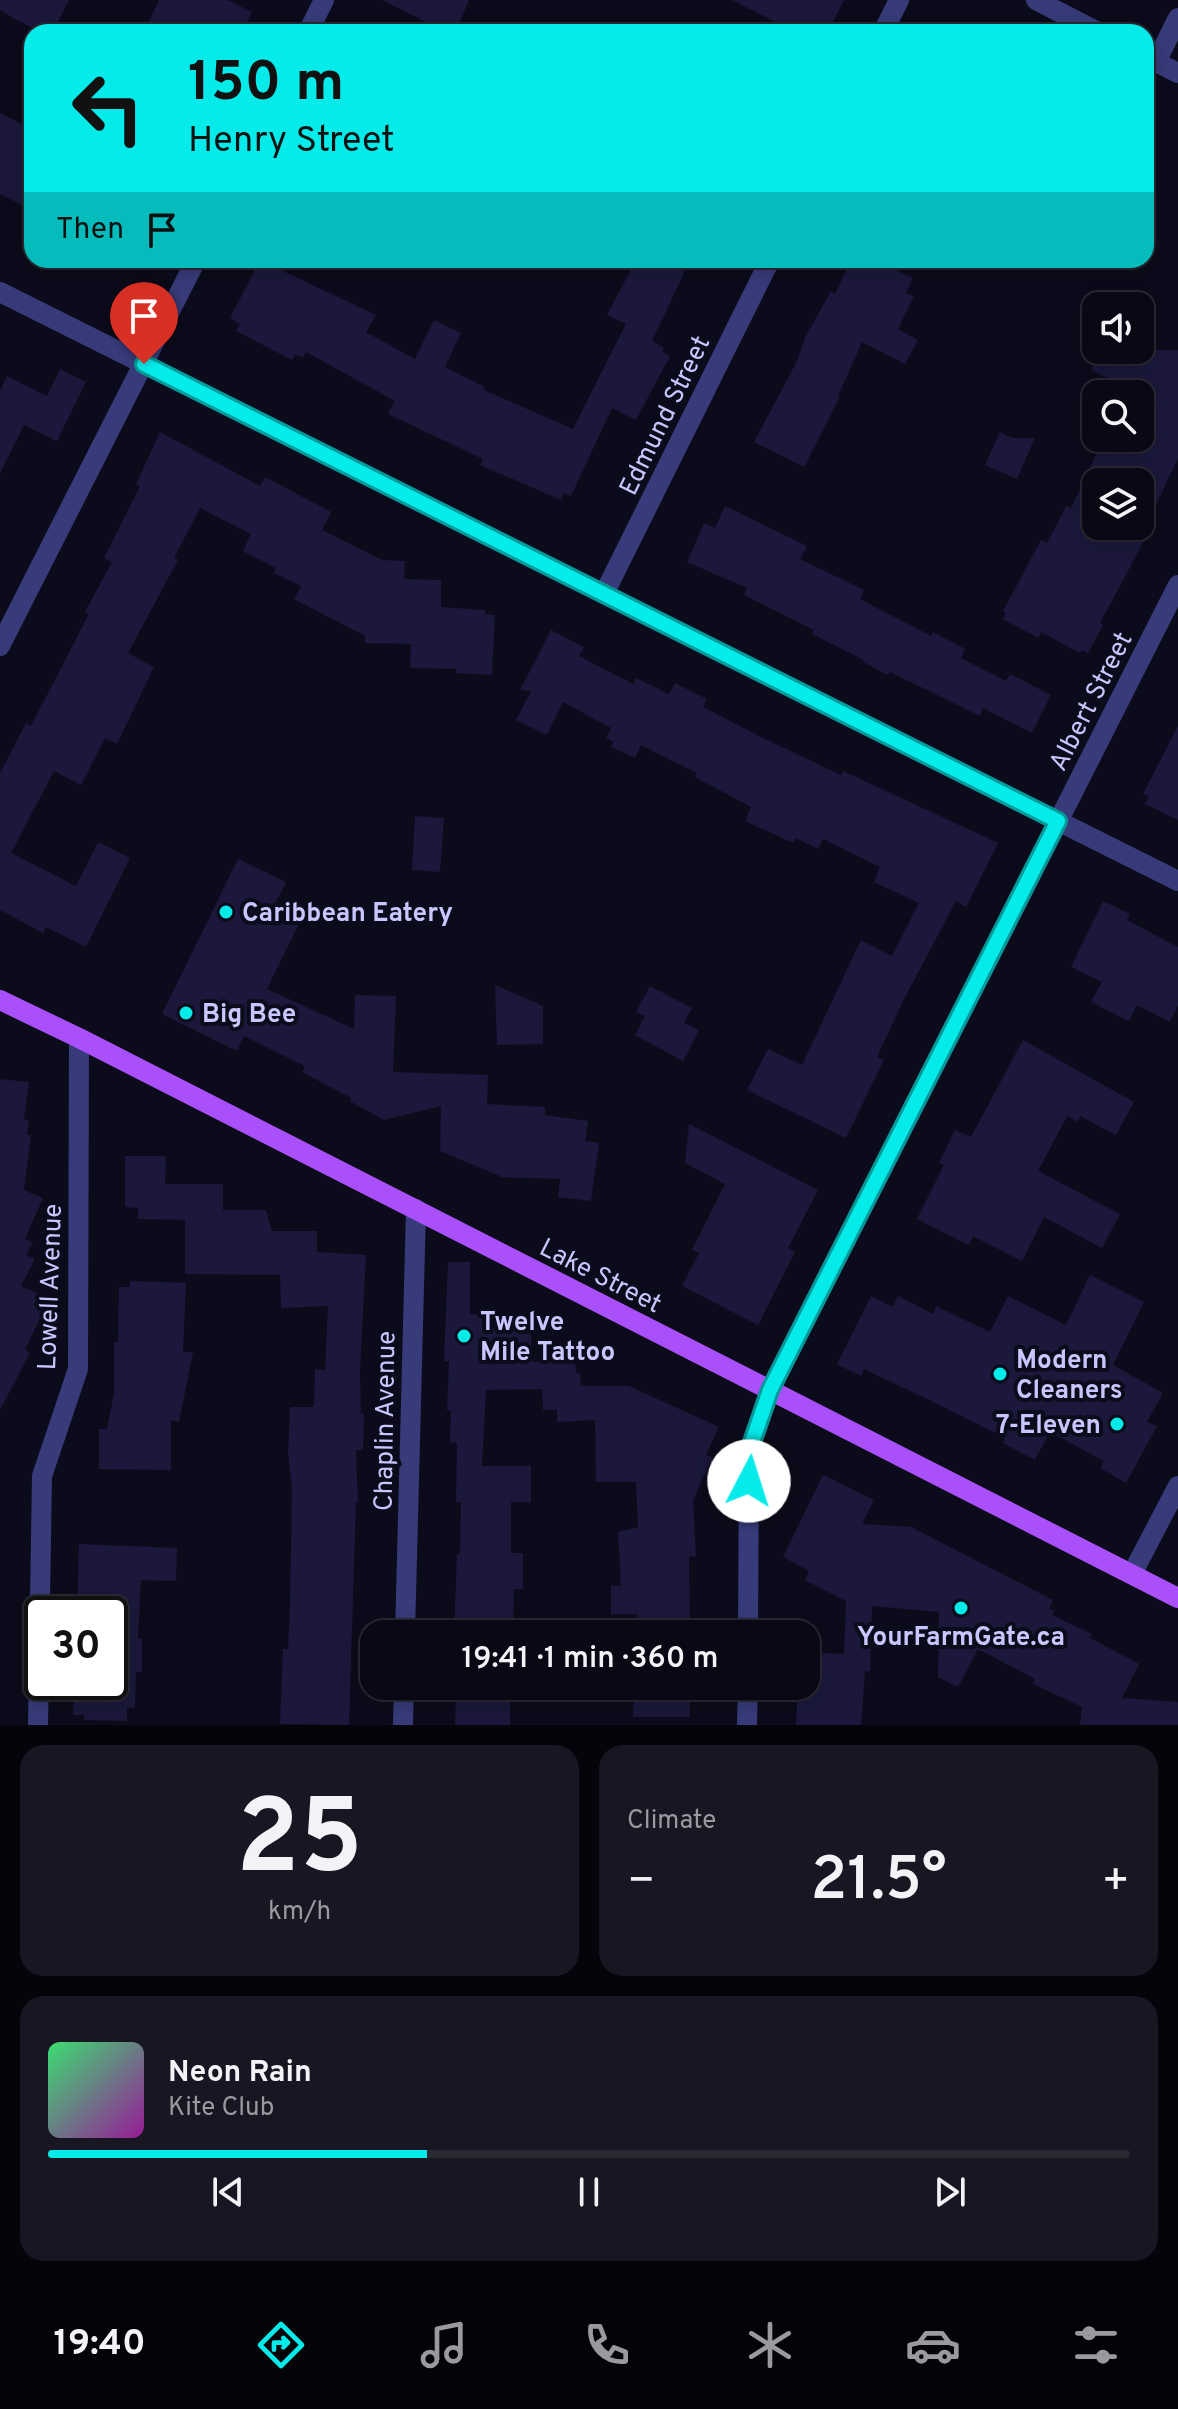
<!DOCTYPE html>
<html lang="en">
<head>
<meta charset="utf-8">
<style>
  :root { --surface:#090814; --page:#171622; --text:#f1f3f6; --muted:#999aa0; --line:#292934; --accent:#05ebea }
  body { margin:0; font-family:Overpass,sans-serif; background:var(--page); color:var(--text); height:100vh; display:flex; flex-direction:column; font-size:30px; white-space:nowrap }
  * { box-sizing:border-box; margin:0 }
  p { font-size:26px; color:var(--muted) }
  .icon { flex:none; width:44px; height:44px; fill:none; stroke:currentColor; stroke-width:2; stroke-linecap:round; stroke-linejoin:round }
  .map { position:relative; height:1725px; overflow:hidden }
  .side { display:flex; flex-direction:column; gap:20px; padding:20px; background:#05040b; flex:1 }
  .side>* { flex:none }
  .hud { position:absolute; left:24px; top:24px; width:1130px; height:244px; border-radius:24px; box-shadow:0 4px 20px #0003,0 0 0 2px var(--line); background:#05ebea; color:#111; overflow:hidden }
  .buttons { position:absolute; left:1082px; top:292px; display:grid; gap:16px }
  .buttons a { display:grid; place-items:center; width:72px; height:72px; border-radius:16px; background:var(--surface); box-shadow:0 4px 20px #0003,0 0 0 2px var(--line); font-size:40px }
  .speed { position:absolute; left:24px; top:1596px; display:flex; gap:16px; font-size:40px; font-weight:700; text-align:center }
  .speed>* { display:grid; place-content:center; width:104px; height:104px; border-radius:50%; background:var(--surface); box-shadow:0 4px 20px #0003,0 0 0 2px var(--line); line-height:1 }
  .speed .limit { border:4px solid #111; border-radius:12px; background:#fff; color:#111 }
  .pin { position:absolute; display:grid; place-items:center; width:68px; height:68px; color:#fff; margin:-82px -34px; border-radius:50% 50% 50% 0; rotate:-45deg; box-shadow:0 0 8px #0007 }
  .pin .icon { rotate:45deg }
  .me { position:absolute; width:88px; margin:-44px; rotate:5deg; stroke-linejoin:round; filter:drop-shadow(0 0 6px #0008) }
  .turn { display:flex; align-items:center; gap:28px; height:168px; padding:0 32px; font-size:36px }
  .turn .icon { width:104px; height:104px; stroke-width:2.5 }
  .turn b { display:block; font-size:56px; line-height:68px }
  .then { display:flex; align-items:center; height:76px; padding:0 32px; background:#0003; gap:16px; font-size:30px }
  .big { font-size:60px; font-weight:600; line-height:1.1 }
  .side .tile { flex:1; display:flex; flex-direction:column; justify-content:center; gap:12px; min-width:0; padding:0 28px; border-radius:24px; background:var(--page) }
  .side .dial { align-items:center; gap:0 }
  .dial b { font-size:104px; line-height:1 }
  .song { display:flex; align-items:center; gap:24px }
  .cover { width:96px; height:96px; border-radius:12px; background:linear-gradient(135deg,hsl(140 70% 55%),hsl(300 70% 35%)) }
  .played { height:8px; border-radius:4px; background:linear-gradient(90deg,var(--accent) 35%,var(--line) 35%) }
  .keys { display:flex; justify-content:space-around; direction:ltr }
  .heat { display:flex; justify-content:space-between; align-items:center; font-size:44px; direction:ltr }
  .side .tiles { flex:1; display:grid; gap:20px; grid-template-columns:1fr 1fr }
  .tile:last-child { grid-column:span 2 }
  .trip { position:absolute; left:360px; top:1620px; width:460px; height:80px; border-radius:24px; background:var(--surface); box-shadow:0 4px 20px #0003,0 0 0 2px var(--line); font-weight:600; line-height:80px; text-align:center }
  .tab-bar { display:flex; height:128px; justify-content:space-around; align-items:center; background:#040308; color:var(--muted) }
  .tab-bar .icon { width:56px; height:56px }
  .tab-bar .active { color:var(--accent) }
  .tab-bar b { font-size:36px; color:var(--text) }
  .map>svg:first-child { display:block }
</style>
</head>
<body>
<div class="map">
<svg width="1178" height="1725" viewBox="0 0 1178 1725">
  <rect width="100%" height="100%" fill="#0c0b1b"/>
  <g fill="#1b183b" fill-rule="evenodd">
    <polygon points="0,0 69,0 53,32 41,32 17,20 0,10"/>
    <polygon points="159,0 227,0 252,12 242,32 144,32"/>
    <polygon points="382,0 469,0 455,32 446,32"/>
    <polygon points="732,0 844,0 828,32 795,32"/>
    <polygon points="0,113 32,129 32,210 0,194"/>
    <polygon points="260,260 376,315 366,332 415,359 434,320 461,333 445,367 485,387 484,390 573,429 626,324 607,315 636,260 690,260 652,341 664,348 662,352 670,356 636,420 612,408 571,496 564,493 561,500 480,465 483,459 388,414 395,401 306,352 303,358 295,354 292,360 236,331 240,324 230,318"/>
    <polygon points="851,260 874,260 913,278 906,293 914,296 898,329 918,340 905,364 862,342 838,396 840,397 804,467 754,442 796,363 806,336 831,291 835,294"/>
    <path d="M1101 350H1178V458L1140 539 1144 541 1100 623 1103 625 1088 653 1082 650 1080 653 1041 632 1038 638 1003 619 1006 613 1003 611 1041 540 1047 543 1066 506 1071 508 1104 438H1140V394L1091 370ZM1096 482H1140V526H1096Z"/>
    <polygon points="60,369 86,382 57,441 24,425 0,473 0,391 7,376 47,396"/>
    <polygon points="160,432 260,486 265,477 331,512 322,530 382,560 405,561 404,579 441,580 441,607 485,610 485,614 495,615 492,675 456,673 456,669 410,668 411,644 365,643 365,636 294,599 301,586 274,573 276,568 243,551 251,534 200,508 174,558 178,560 128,653 154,667 117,744 105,738 81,785 54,771 11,853 76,886 98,842 130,858 86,947 46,927 43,933 0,910 0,773 26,723 31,726 89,614 85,612 112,562 104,558 140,486 136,484"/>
    <polygon points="1000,432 1012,438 1035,438 1017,479 985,465"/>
    <polygon points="725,506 807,546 800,559 864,590 860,599 931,636 933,632 965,649 961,658 1006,681 1010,674 1051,695 1032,733 983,708 980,716 890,672 888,675 863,662 864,660 812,634 814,630 744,595 747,588 687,562 704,523 715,528"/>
    <polygon points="551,630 584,647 579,656 633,684 636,678 669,694 675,683 707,699 703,707 767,740 841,775 843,771 998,843 966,907 956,901 903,1001 877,1057 884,1060 846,1138 747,1090 768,1049 802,1065 861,940 892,956 919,903 874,882 880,867 823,839 818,849 796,838 793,843 745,821 751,807 695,777 697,773 641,745 635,758 611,747 614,742 606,738 611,728 563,702 547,735 516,720 531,691 520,690"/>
    <polygon points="1178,726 1178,820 1145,804 1149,796 1143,794"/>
    <polygon points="415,816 444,818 440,872 412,870"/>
    <polygon points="238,859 286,882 272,911 299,924 267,989 354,1029 355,995 396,996 393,1072 488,1075 487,1104 545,1107 545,1115 588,1121 585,1141 599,1143 591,1201 558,1197 560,1179 502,1177 440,1151 441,1106 384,1120 351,1102 351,1098 302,1072 305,1066 244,1036 237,1051 162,1014"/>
    <polygon points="1103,901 1130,914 1127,920 1178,947 1178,1005 1170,1022 1137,1005 1129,1021 1091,1002 1102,982 1071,967"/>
    <polygon points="495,985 543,1006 543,1044 497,1045"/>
    <polygon points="650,986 692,1008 684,1023 699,1030 683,1061 635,1035 645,1016 636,1012"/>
    <polygon points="1023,1040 1134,1102 1116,1135 1080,1116 1078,1122 1067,1116 1038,1171 1120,1214 1102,1248 1044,1217 1022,1261 973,1236 969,1245 917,1219 944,1165 939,1163 955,1130 971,1137"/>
    <polygon points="0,1079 29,1082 24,1119 29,1120 27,1135 31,1135 24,1190 43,1198 25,1239 33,1242 26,1255 35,1259 21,1286 39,1294 37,1299 47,1303 25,1350 30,1353 0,1410"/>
    <polygon points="689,1124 818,1190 788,1248 795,1252 758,1325 682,1286 699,1253 692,1250 725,1184 685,1163"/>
    <polygon points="125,1156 166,1156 165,1184 223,1184 223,1210 266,1210 272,1231 317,1231 317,1252 366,1255 360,1371 361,1414 364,1414 363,1450 356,1450 358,1502 356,1502 349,1725 280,1724 283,1649 288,1649 290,1608 292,1487 288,1453 290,1407 314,1407 315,1369 325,1370 328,1306 281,1308 280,1275 185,1274 185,1220 138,1219 138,1208 125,1207"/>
    <polygon points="448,1262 470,1262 470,1314 489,1315 488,1328 522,1328 522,1334 531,1334 532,1362 575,1361 576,1373 580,1373 581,1386 629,1386 719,1427 706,1455 713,1457 693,1500 696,1556 689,1557 690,1634 636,1634 637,1614 611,1614 611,1586 621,1586 618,1532 638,1527 636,1482 596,1482 595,1420 557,1422 557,1410 543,1410 542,1389 486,1390 482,1466 531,1466 531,1502 511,1502 511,1553 523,1553 523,1589 514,1589 513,1634 454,1634 457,1554 460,1554 461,1502 456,1502 457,1443 450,1442 451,1411 447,1410 449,1361 444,1361"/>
    <polygon points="1090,1275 1144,1302 1113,1365 1163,1393 1147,1422 1157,1426 1126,1483 1100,1468 1104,1461 1050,1432 1035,1460 1003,1443 1005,1438 929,1400 864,1369 861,1376 837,1364 871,1296 893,1307 898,1296 933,1314 936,1306 990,1332 1008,1296 1066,1325"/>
    <polygon points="130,1281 186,1283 183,1352 193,1352 179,1422 171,1420 171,1470 99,1469 99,1429 107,1429 114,1393 114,1342 118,1342 119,1287 130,1287"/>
    <polygon points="823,1475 874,1500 862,1524 911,1527 1053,1600 1049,1609 1054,1611 1052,1615 1092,1634 1090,1638 1139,1664 1122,1698 1178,1702 1178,1725 1080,1725 1082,1707 1033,1684 1035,1679 978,1649 958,1687 938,1677 939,1612 872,1606 870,1672 865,1671 861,1725 796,1725 798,1686 806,1686 806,1652 844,1654 846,1601 805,1580 809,1571 783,1557"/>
    <polygon points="79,1544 177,1548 176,1581 141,1580 138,1639 142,1639 142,1672 136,1672 135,1708 127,1708 127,1721 84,1720 84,1715 73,1715 74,1689 85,1689 85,1685 110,1686 110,1614 77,1614"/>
    <polygon points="634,1686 690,1686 690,1717 633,1717"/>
    <polygon points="456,1697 510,1697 510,1725 455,1725"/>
  </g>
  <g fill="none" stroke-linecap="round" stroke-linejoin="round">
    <g stroke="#373b79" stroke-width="20">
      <polyline points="1036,0 1098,32"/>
      <polyline points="308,32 324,0"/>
      <polyline points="883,32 899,0"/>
      <polyline points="1146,57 1178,73"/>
      <polyline points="1156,62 1178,18"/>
      <polyline points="0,292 1178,881"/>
      <polyline points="604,594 770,260"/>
      <polyline points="0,646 196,260"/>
      <polyline points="1132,1574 1178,1486"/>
      <polyline points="405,1634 416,1209"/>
      <polyline points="748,1634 749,1451 770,1390 1178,585"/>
      <polyline points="38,1725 42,1476 78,1369 79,1038"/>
      <polyline points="403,1725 404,1686"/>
      <polyline points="747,1725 748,1686"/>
    </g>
    <polyline stroke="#aa50fb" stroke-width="20" points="0,1000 79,1038 1178,1598"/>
  </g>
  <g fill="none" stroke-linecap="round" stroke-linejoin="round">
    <defs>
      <polyline id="route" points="144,364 1058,821 770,1390 749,1451 749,1481"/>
    </defs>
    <use href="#route" stroke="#039998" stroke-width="20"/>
    <use href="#route" stroke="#05ebea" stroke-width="14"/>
  </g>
  <g fill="#05ebea" stroke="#0c0b1b" stroke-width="3">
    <circle cx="226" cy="912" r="8"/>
    <circle cx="186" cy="1013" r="8"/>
    <circle cx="464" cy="1336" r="8"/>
    <circle cx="1000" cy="1374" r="8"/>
    <circle cx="1117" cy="1424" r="8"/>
    <circle cx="961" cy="1608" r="8"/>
  </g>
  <g text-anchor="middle" stroke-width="8" stroke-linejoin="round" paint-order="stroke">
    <g font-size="26" fill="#c7c6fe" stroke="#0c0b1b">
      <text transform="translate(664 415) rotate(-64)" y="9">Edmund Street</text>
      <text transform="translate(1090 701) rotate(-63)" y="9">Albert Street</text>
      <text transform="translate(601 1275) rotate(27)" y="9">Lake Street</text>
      <text transform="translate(49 1287) rotate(-88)" y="9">Lowell Avenue</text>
      <text transform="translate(384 1421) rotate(-89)" y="9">Chaplin Avenue</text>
    </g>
    <g font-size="26" font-weight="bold" fill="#c7c6fe" stroke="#0c0b1b" text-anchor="start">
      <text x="242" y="921">Caribbean Eatery</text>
      <text x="202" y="1022">Big Bee</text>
      <text x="480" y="1330">Twelve<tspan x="480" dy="30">Mile Tattoo</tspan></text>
      <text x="1016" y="1368">Modern<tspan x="1016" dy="30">Cleaners</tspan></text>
      <text x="1101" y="1433" text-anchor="end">7-Eleven</text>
      <text x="961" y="1645" text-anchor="middle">YourFarmGate.ca</text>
    </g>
  </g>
</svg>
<div class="buttons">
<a><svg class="icon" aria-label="sound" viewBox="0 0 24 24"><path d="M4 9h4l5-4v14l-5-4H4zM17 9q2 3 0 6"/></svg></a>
<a><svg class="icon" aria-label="search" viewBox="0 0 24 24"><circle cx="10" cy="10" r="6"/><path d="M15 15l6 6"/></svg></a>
<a><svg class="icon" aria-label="layers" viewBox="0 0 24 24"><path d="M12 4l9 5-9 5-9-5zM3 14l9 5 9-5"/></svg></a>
</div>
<div class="speed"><div class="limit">30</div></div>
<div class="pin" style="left:144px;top:364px;background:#d93025"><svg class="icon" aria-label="arrive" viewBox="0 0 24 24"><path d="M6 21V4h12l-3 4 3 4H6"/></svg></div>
<svg class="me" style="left:749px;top:1481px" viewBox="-20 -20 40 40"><circle r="19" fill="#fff"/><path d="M0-13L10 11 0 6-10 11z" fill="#05ebea"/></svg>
<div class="trip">19:41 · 1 min · 360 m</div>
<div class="hud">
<div class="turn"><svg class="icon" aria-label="left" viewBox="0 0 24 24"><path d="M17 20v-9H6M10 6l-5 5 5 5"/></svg><div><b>150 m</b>Henry Street</div></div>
<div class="then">Then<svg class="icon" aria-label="arrive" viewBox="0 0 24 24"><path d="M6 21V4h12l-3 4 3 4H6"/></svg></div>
</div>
</div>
<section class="side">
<div class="tiles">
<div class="tile dial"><b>25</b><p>km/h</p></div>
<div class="tile"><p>Climate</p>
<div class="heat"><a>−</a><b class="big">21.5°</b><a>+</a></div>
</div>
<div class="tile">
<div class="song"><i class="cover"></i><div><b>Neon Rain</b><p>Kite Club</p></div></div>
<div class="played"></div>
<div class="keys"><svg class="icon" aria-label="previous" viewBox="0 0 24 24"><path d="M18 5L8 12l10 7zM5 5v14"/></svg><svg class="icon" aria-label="pause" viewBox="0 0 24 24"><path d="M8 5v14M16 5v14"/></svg><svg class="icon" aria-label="next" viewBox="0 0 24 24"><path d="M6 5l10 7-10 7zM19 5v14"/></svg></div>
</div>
</div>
</section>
<nav class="tab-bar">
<b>19:40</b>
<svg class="icon active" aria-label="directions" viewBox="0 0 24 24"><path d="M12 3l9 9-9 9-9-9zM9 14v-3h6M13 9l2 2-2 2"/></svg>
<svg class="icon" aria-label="music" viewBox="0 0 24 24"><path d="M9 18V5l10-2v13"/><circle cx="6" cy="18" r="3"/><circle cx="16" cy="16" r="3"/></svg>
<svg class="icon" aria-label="phone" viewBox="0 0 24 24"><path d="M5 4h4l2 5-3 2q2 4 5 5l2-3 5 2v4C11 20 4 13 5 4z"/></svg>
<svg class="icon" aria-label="climate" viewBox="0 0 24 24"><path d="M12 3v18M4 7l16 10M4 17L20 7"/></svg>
<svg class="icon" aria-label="car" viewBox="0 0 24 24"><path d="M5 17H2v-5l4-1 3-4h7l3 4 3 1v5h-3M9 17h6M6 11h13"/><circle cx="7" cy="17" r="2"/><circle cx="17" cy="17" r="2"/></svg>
<svg class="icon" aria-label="filters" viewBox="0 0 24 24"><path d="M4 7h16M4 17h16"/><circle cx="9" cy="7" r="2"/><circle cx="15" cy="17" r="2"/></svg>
</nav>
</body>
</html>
